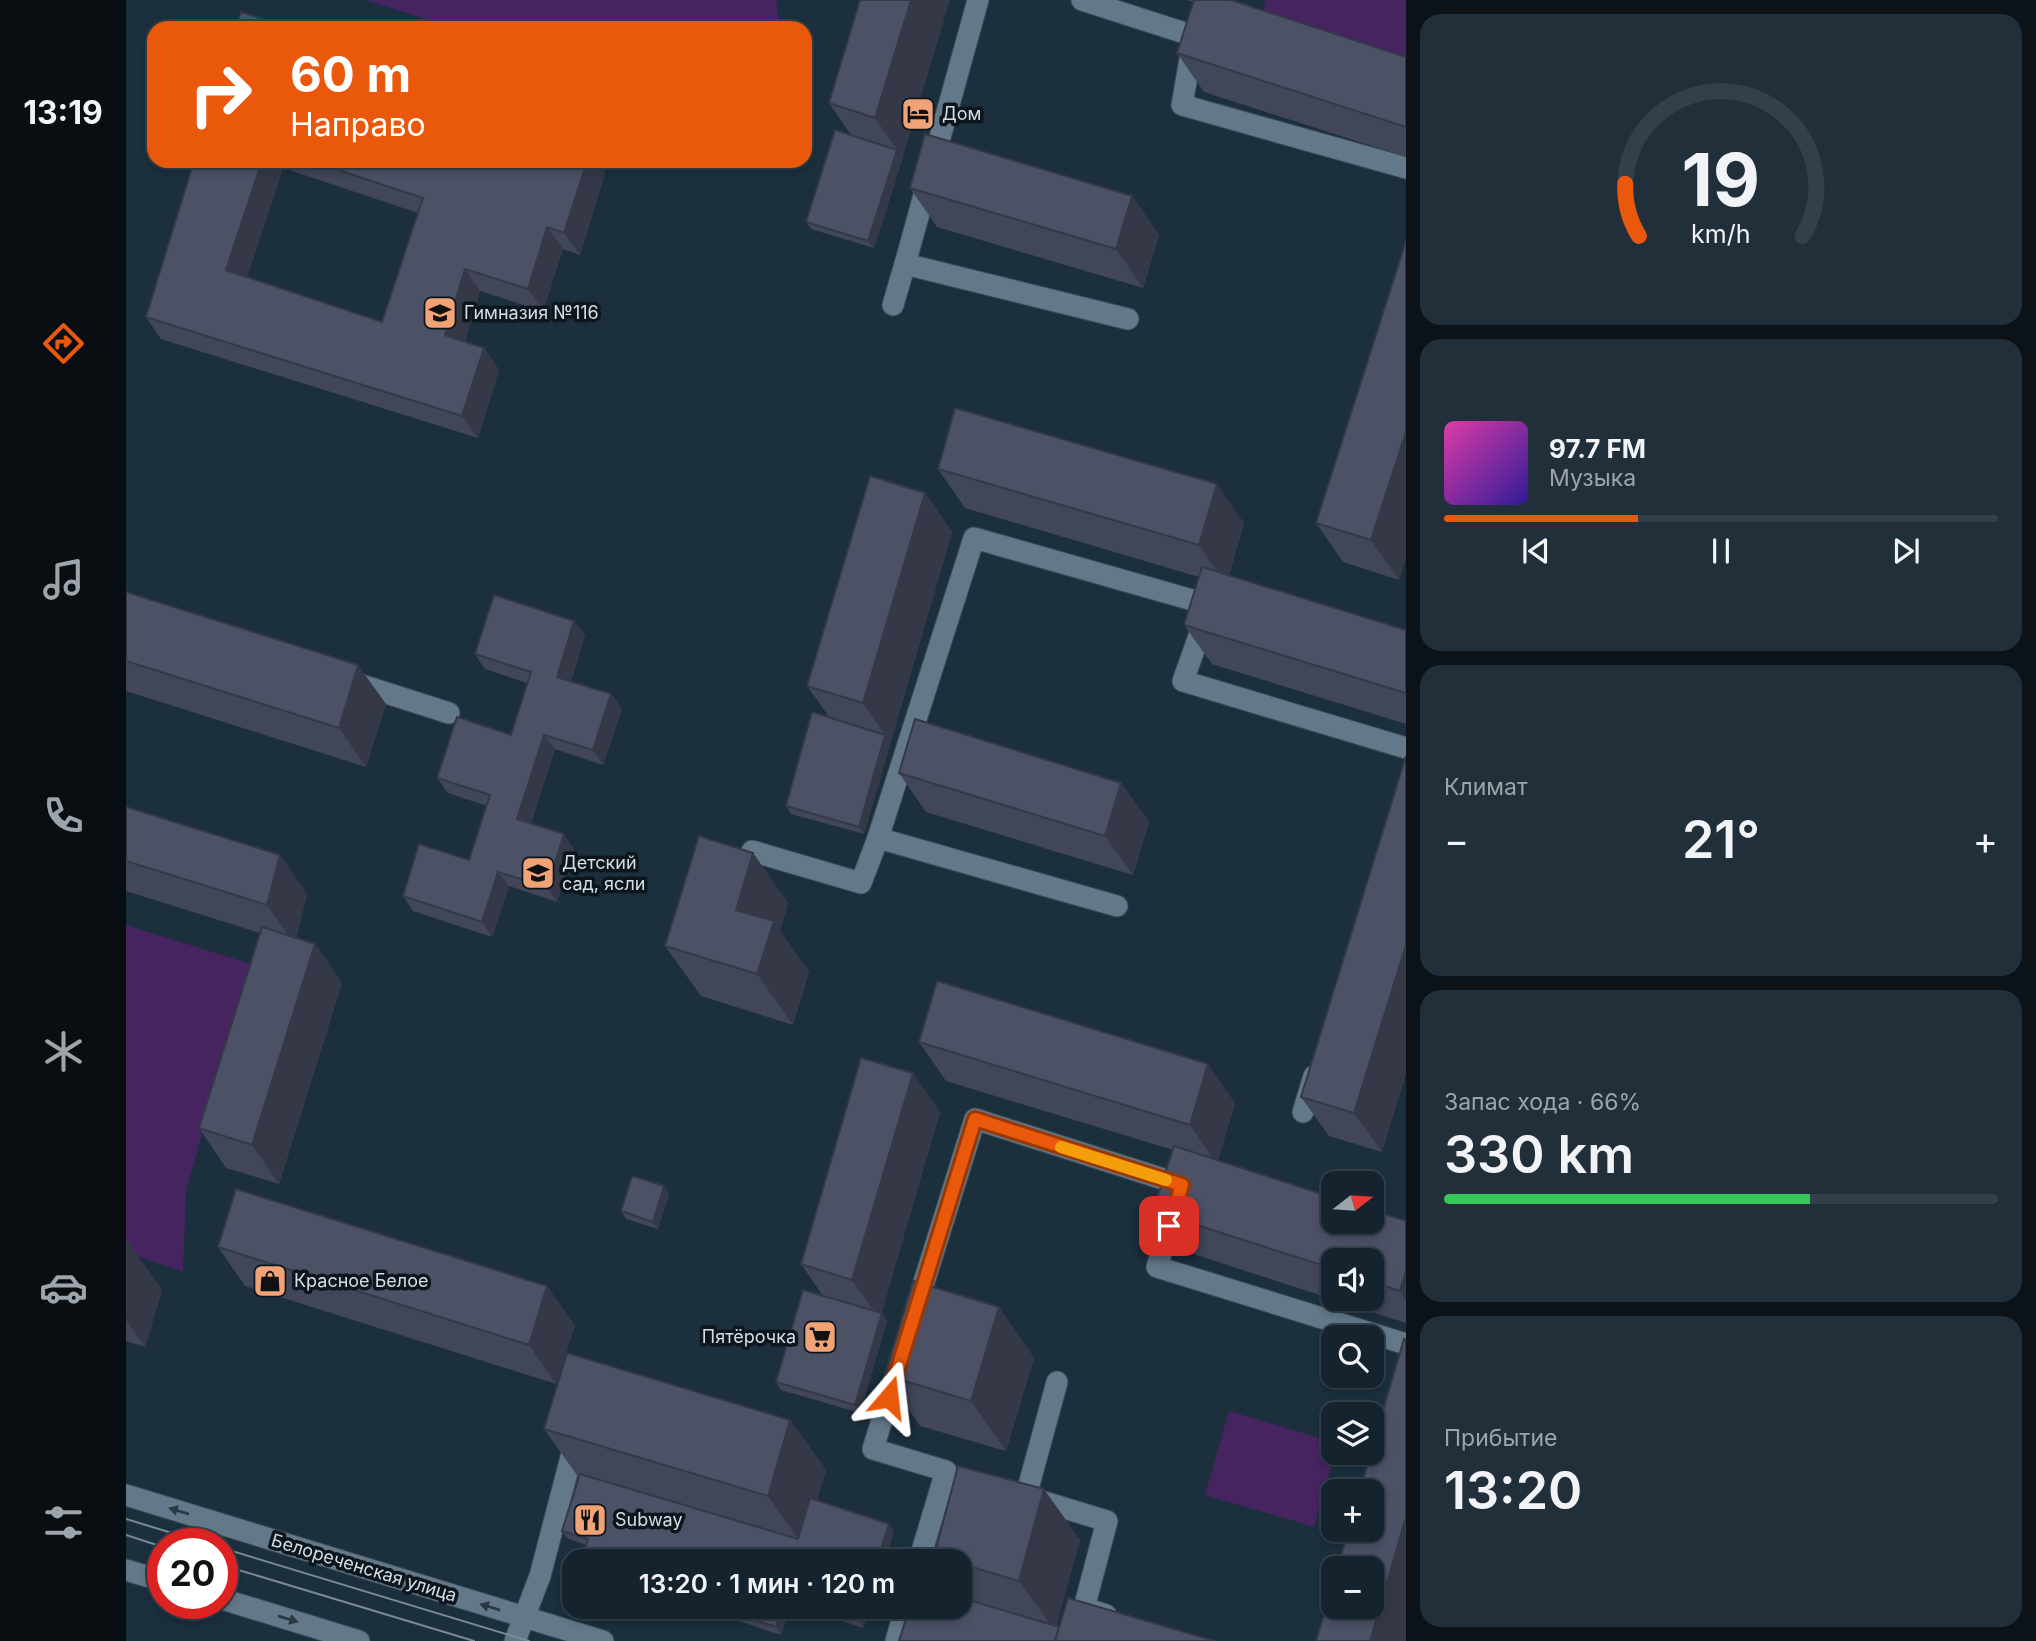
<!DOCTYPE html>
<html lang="ru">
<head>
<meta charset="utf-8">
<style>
  :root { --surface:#14232e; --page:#212f3a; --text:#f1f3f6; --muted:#9da4aa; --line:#33404a; --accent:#ea580c }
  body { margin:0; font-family:Inter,sans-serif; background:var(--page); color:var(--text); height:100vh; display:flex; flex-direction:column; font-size:26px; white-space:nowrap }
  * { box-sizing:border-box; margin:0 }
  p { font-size:23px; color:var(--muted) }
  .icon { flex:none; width:38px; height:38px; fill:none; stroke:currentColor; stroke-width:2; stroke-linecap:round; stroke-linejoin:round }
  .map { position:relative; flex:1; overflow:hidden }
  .sheet { display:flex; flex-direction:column; gap:14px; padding:14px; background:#0b1319; width:630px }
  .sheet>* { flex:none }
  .hud { position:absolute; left:21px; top:21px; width:665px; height:147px; border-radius:21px; box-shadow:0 4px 10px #0003,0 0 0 2px var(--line); background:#ea580c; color:#fff; overflow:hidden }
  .needle { width:46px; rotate:73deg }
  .tools { position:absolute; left:1195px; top:1171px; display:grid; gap:14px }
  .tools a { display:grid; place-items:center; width:63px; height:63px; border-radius:14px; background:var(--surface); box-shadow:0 4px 10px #0003,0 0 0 2px var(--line); font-size:35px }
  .speed { position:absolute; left:21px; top:1528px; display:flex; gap:14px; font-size:35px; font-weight:700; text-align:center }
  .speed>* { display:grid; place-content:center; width:91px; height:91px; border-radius:50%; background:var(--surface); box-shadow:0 4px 10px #0003,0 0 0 2px var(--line); line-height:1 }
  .speed .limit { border:10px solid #d22; background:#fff; color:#111 }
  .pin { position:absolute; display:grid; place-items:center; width:60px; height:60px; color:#fff; margin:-30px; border-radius:14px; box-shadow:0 4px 10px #0006 }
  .me { position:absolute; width:77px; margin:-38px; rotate:17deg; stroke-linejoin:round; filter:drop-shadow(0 0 5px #0008) }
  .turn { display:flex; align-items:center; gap:24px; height:147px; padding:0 28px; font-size:32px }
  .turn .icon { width:91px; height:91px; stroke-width:2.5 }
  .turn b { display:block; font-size:49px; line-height:60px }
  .big { font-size:52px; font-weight:600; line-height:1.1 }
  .sheet .widget { flex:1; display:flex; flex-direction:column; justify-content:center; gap:10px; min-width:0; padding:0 24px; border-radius:21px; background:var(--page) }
  .sheet .dial { align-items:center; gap:0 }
  .dial svg { height:182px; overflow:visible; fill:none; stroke:var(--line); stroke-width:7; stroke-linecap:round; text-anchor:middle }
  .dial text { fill:var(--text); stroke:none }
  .song { display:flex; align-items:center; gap:21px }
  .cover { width:84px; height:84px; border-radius:10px; background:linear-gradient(135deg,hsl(320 70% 55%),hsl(250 70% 35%)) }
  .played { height:7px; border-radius:4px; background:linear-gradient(90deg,var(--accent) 35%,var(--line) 35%) }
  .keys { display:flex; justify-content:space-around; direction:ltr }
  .heat { display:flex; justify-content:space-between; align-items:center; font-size:38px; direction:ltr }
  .charge { height:10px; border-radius:5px; background:linear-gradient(90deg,#34c759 66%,var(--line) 0) }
  .trip { position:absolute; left:436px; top:1549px; width:410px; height:70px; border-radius:21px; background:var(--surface); box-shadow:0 4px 10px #0003,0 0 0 2px var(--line); font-weight:600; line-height:70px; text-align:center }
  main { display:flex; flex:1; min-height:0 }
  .tabs { display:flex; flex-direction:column; width:126px; justify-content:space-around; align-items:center; background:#080e12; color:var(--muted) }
  .tabs .icon { width:49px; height:49px }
  .tabs .on { color:var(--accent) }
  .tabs b { font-size:32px; color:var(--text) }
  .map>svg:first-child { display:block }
</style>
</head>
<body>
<main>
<nav class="tabs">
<b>13:19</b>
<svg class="icon on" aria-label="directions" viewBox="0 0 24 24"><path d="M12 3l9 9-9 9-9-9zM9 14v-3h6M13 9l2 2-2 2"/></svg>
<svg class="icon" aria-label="music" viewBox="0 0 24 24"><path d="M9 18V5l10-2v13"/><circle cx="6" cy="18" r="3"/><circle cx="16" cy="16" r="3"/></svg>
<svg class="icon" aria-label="phone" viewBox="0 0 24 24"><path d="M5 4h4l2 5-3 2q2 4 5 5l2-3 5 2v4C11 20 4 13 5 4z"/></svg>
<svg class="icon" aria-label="climate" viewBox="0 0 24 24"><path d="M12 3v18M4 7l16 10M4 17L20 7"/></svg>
<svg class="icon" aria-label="car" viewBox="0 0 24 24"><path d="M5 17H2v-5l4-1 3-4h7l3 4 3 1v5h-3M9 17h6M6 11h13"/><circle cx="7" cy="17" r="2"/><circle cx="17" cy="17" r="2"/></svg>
<svg class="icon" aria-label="filters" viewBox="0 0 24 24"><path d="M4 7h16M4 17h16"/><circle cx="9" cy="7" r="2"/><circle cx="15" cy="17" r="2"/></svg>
</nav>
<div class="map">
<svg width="1280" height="1641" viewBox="0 0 1280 1641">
  <rect width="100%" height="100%" fill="#1b2f3d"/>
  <g fill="#462460">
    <polygon points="239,0 650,0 654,28 329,28"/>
    <polygon points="1139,0 1280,0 1280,58 1137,19"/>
    <polygon points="0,925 125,964 60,1190 57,1272 0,1252"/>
    <polygon points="1103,1411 1207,1442 1209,1453 1188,1527 1079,1495"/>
  </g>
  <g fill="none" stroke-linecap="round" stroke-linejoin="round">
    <defs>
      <g id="minor">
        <polyline points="852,0 779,264 1002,319"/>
        <polyline points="956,0 1068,36 1056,105 1280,168"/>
        <polyline points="767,305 779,264"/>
        <polyline points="223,681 323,713"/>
        <polyline points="626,851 735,883 752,838"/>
        <polyline points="991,906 752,838 848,538 1084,605 1057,681 1280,748"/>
        <polyline points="1177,1112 1188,1076"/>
        <polyline points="789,1311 849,1119 1056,1185 1031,1267 1280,1344"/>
        <polyline points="775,1358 747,1449 820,1471 793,1561"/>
        <polyline points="0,1495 477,1641"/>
        <polyline points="900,1496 931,1382"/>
        <polyline points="902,1497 981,1521 958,1608 980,1615"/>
        <polyline points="0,1570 37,1581"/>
        <polyline points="96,1599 233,1641"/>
        <polyline points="389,1641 414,1576 450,1438"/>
        <polyline points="770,1641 780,1606"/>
      </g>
    </defs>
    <use href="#minor" stroke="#3a4b56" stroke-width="23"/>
    <use href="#minor" stroke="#637989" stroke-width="21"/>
    <g stroke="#7a8a95" stroke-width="2">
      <polyline points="0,1519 82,1544"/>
      <polyline points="0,1535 37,1547"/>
      <polyline points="96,1548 403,1641"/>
      <polyline points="96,1565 348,1641"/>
    </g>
  </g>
  <g fill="#414658" fill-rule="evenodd">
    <polygon points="734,0 777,157 748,248 685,229 680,222 725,135 703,103"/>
    <polygon points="1061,0 1107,0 1280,57 1280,157 1078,92 1051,53 1067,2"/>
    <path d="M68 161H471L479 173 454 255 437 249 417 311 354 291 339 342 358 348 373 370 352 438 35 339 20 317ZM157 168 292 213 256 322 121 277Z"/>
    <polygon points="784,188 1006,196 1033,235 1017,288 811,227"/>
    <polygon points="1280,241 1280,557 1273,580 1217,562 1190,523"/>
    <polygon points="812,469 1118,523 1103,575 1280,630 1280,724 1086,664 1058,625 1073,577 839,508"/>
    <polygon points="799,493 826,532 738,834 665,814 660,806 704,718 681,686"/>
    <polygon points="0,592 260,704 240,767 0,691"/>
    <polygon points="448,621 459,636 445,681 485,694 496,709 477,765 429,749 405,823 448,849 431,902 383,886 366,937 287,911 277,896 343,860 361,806 322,793 311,778 385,735 401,683 359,669 349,654"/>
    <polygon points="1280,756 1280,1073 1256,1152 1203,1136 1175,1097"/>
    <polygon points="773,773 995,783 1023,822 1007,875 800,812"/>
    <polygon points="0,807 154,855 181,894 170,938 189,944 216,983 153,1184 100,1168 73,1128 134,933 0,891"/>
    <polygon points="627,853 662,903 654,931 683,972 667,1025 575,996 539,946"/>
    <path d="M793 1042 1109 1103 1092 1160 1280 1221V1323L1055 1250 1027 1211 1047 1150 820 1081ZM1208 1260H1246V1298H1208Z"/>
    <polygon points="814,1112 755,1313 761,1321 734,1413 655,1390 650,1382 697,1296 675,1264"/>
    <polygon points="538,1186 543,1194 532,1229 500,1219 495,1211"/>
    <polygon points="0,1240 36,1290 19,1347 0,1341"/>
    <polygon points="92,1247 449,1325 430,1384 119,1286"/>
    <polygon points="873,1307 908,1358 880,1451 794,1426 759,1375"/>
    <polygon points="664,1420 700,1470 691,1500 763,1524 768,1531 759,1561 460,1545 441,1538 436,1531 453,1478 418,1429"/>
    <polygon points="954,1540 930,1626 1089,1641 773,1641 838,1598 833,1591 833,1561 812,1561 808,1556"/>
    <polygon points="568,1606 664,1606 655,1635"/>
    <polygon points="671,1606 744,1606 737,1628"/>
  </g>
  <g fill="#353947">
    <polygon points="785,0 824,0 777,157 748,248 742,241 771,150 749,118"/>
    <polygon points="136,161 152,161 157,168 116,292 100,270"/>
    <polygon points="461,161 471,161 479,173 454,255 438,233"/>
    <polygon points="1006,196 1033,235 1017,288 990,249"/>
    <polygon points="421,227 437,249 417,311 402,289"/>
    <polygon points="339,269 354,291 334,357 319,335"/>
    <polygon points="358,348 373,370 352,438 336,416"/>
    <polygon points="1280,432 1280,557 1273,580 1245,540"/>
    <polygon points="1091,484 1118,523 1100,585 1073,545"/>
    <polygon points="799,493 826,532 738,834 733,827 759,735 737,703"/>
    <polygon points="448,621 459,636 441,692 431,677"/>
    <polygon points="232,665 260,704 240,767 213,728"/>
    <polygon points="485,694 496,709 477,765 467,750"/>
    <polygon points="418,735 429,749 401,834 391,819"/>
    <polygon points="995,783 1023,822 1007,875 979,836"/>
    <polygon points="438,834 448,849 431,902 421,887"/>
    <polygon points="627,853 662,903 654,931 683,972 667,1025 631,974 610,910"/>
    <polygon points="154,855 181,894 168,944 141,905"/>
    <polygon points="372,872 383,886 366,937 356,922"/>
    <polygon points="189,944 216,983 153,1184 126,1145"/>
    <polygon points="1280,945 1280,1073 1256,1152 1228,1113"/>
    <polygon points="1082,1064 1109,1103 1091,1164 1064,1125"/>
    <polygon points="787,1073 814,1112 754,1319 726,1280"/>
    <polygon points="538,1186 543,1194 532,1229 527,1222"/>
    <polygon points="1,1240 36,1290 19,1347 0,1320"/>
    <polygon points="1280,1271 1280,1300 1274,1291"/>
    <polygon points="421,1286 449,1325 430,1384 403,1345"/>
    <polygon points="873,1307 908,1358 880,1451 845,1401"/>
    <polygon points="756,1313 761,1321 734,1413 729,1405"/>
    <polygon points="664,1420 700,1470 677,1546 642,1496"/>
    <polygon points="918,1489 954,1540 929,1631 893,1581"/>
    <polygon points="1280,1517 1280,1641 1244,1641"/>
    <polygon points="763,1524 768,1531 759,1561 751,1561"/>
    <polygon points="656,1606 664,1606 655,1635 650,1627"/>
    <polygon points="736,1606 744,1606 737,1628 732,1620"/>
  </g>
  <g fill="#4c5166" stroke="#353947" stroke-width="2">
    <polygon points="734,0 785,0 749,118 703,103"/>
    <polygon points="1068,0 1105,0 1280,57 1280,127 1051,53"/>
    <polygon points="115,12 164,28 110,28"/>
    <polygon points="709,130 771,150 742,241 680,222"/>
    <polygon points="799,134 1006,196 990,249 784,188"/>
    <polygon points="68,161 136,161 100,270 256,322 297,198 185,161 461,161 438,233 421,227 402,289 339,269 319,335 358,348 336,416 20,317"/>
    <polygon points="1280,241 1280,432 1245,540 1190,523"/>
    <polygon points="829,408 1091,484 1073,545 812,469"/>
    <polygon points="744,476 799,493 737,703 681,686"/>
    <polygon points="1076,567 1280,630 1280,693 1058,625"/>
    <polygon points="0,592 232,665 213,728 0,661"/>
    <polygon points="368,595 448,621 431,677 485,694 467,750 418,735 391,819 438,834 421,887 372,872 356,922 277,896 293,844 343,860 364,795 311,778 331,717 385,735 405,672 349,654"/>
    <polygon points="686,712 759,735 733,827 660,806"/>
    <polygon points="789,719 995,783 979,836 773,773"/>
    <polygon points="1280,756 1280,945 1228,1113 1175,1097"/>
    <polygon points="0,807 154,855 141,905 0,861"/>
    <polygon points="573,836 627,853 610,910 648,921 631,974 539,946"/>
    <polygon points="136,927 189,944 126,1145 73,1128"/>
    <polygon points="811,981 1082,1064 1064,1125 793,1042"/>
    <polygon points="735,1058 787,1073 726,1280 675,1264"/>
    <polygon points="1048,1146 1208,1198 1208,1222 1246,1222 1246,1210 1280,1221 1280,1271 1274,1291 1246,1282 1246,1260 1208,1260 1208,1269 1027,1211"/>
    <polygon points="506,1176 538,1186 527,1222 495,1211"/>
    <polygon points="110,1189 421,1286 403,1345 92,1247"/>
    <polygon points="787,1281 873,1307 845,1401 759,1375"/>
    <polygon points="677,1290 756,1313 729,1405 650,1382"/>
    <polygon points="1278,1339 1280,1340 1280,1517 1244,1641 1190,1641 1208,1582 1208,1606 1246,1606 1246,1568 1211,1568 1223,1530 1246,1530 1246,1491 1234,1491 1245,1452 1246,1452 1246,1448"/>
    <polygon points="441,1353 664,1420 642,1496 418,1429"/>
    <polygon points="832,1466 918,1489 893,1581 833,1563 833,1561 826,1561 808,1556"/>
    <polygon points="454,1474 672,1539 684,1498 763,1524 751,1561 455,1561 462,1539 436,1531"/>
    <polygon points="833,1597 933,1627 929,1641 773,1641 784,1606 833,1606"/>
    <polygon points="942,1598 1089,1641 929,1641"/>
    <polygon points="586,1606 656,1606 650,1627"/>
    <polygon points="690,1606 736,1606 732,1620"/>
  </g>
  <defs><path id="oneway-solid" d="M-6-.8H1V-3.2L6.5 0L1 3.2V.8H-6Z" transform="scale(1.75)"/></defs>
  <g fill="#2b3942">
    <use href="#oneway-solid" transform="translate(53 1511) rotate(-163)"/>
    <use href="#oneway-solid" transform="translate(364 1607) rotate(-163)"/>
    <use href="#oneway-solid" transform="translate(162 1619) rotate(17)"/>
  </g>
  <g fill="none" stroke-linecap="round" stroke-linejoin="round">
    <defs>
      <polyline id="route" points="763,1397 849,1119 1056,1185 1043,1226"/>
    </defs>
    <use href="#route" stroke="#983908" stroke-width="18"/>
    <use href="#route" stroke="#ea580c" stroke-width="12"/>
    <polyline stroke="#f59e0b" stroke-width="12" points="935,1147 1040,1180"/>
  </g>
  <defs>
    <symbol id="hotel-square" viewBox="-11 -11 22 22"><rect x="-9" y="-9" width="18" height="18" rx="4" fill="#efa377" stroke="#0d161c"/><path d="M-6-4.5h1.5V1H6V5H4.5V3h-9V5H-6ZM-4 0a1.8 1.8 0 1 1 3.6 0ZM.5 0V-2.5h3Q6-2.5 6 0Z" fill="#111"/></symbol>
    <symbol id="school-square" viewBox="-11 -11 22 22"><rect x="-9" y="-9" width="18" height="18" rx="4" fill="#efa377" stroke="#0d161c"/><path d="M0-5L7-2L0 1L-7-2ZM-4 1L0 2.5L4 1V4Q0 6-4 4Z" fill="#111"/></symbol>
    <symbol id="shop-square" viewBox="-11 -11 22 22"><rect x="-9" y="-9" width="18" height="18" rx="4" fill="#efa377" stroke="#0d161c"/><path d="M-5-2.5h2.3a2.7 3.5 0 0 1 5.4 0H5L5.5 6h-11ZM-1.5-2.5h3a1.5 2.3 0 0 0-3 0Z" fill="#111"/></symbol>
    <symbol id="supermarket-square" viewBox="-11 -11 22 22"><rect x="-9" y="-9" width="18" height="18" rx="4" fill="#efa377" stroke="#0d161c"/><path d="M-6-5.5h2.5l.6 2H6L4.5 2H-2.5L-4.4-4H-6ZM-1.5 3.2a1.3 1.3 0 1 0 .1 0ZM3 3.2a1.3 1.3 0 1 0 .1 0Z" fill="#111"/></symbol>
    <symbol id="restaurant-square" viewBox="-11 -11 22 22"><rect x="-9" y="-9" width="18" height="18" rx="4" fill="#efa377" stroke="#0d161c"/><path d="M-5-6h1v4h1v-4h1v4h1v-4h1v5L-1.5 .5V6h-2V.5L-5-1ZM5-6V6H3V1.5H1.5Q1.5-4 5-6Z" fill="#111"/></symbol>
  </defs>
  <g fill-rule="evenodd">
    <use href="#hotel-square" x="773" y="95" width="38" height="38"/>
    <use href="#school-square" x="295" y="294" width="38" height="38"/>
    <use href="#school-square" x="393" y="854" width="38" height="38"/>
    <use href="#shop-square" x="125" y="1262" width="38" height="38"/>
    <use href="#supermarket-square" x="675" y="1318" width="38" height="38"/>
    <use href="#restaurant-square" x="445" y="1501" width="38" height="38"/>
  </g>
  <g text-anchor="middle" stroke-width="7" stroke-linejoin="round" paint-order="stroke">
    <g font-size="18" fill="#d3dfe8" stroke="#0d161c" text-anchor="start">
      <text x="816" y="120">Дом</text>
      <text x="338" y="319">Гимназия №116</text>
      <text x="436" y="869">Детский<tspan x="436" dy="21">сад, ясли</tspan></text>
      <text x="168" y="1287">Красное Белое</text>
      <text x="670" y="1343" text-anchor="end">Пятёрочка</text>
      <text x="489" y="1526">Subway</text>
    </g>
    <g font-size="18" fill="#d3dfe8" stroke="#0d161c">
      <text transform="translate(238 1568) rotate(17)" y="6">Белореченская улица</text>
    </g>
  </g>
</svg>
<div class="tools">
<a><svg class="needle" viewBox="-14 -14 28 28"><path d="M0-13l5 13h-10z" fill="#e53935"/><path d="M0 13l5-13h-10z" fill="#9da4aa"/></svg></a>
<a><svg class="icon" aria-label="sound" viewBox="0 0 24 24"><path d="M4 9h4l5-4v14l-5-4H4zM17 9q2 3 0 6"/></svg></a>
<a><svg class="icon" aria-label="search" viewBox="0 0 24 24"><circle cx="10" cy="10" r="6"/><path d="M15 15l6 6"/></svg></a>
<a><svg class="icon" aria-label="layers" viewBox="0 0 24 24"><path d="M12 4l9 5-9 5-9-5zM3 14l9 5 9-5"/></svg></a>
<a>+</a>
<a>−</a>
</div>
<div class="speed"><div class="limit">20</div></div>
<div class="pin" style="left:1043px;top:1226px;background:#d93025"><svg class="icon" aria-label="arrive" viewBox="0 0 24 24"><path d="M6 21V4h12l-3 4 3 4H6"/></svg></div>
<svg class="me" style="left:763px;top:1397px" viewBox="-20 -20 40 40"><path d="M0-17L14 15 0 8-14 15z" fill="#ea580c" stroke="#fff" stroke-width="4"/></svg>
<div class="trip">13:20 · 1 мин · 120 m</div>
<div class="hud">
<div class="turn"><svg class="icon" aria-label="right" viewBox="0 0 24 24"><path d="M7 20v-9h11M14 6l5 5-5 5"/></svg><div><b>60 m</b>Направо</div></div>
</div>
</div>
<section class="sheet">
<div class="widget dial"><svg viewBox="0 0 100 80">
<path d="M14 69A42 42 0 1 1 86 69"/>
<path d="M14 69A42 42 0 0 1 8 46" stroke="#ea580c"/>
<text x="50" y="56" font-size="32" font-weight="700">19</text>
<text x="50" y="72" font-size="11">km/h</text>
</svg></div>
<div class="widget">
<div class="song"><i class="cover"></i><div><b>97.7 FM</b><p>Музыка</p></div></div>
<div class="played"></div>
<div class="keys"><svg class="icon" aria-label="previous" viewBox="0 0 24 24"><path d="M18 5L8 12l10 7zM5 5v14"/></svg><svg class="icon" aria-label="pause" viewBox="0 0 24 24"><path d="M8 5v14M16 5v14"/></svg><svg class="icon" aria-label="next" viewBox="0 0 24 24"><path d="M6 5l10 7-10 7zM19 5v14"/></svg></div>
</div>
<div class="widget"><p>Климат</p>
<div class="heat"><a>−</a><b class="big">21°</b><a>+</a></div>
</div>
<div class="widget"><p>Запас хода · 66%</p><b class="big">330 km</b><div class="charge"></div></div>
<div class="widget"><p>Прибытие</p><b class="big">13:20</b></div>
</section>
</main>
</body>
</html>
